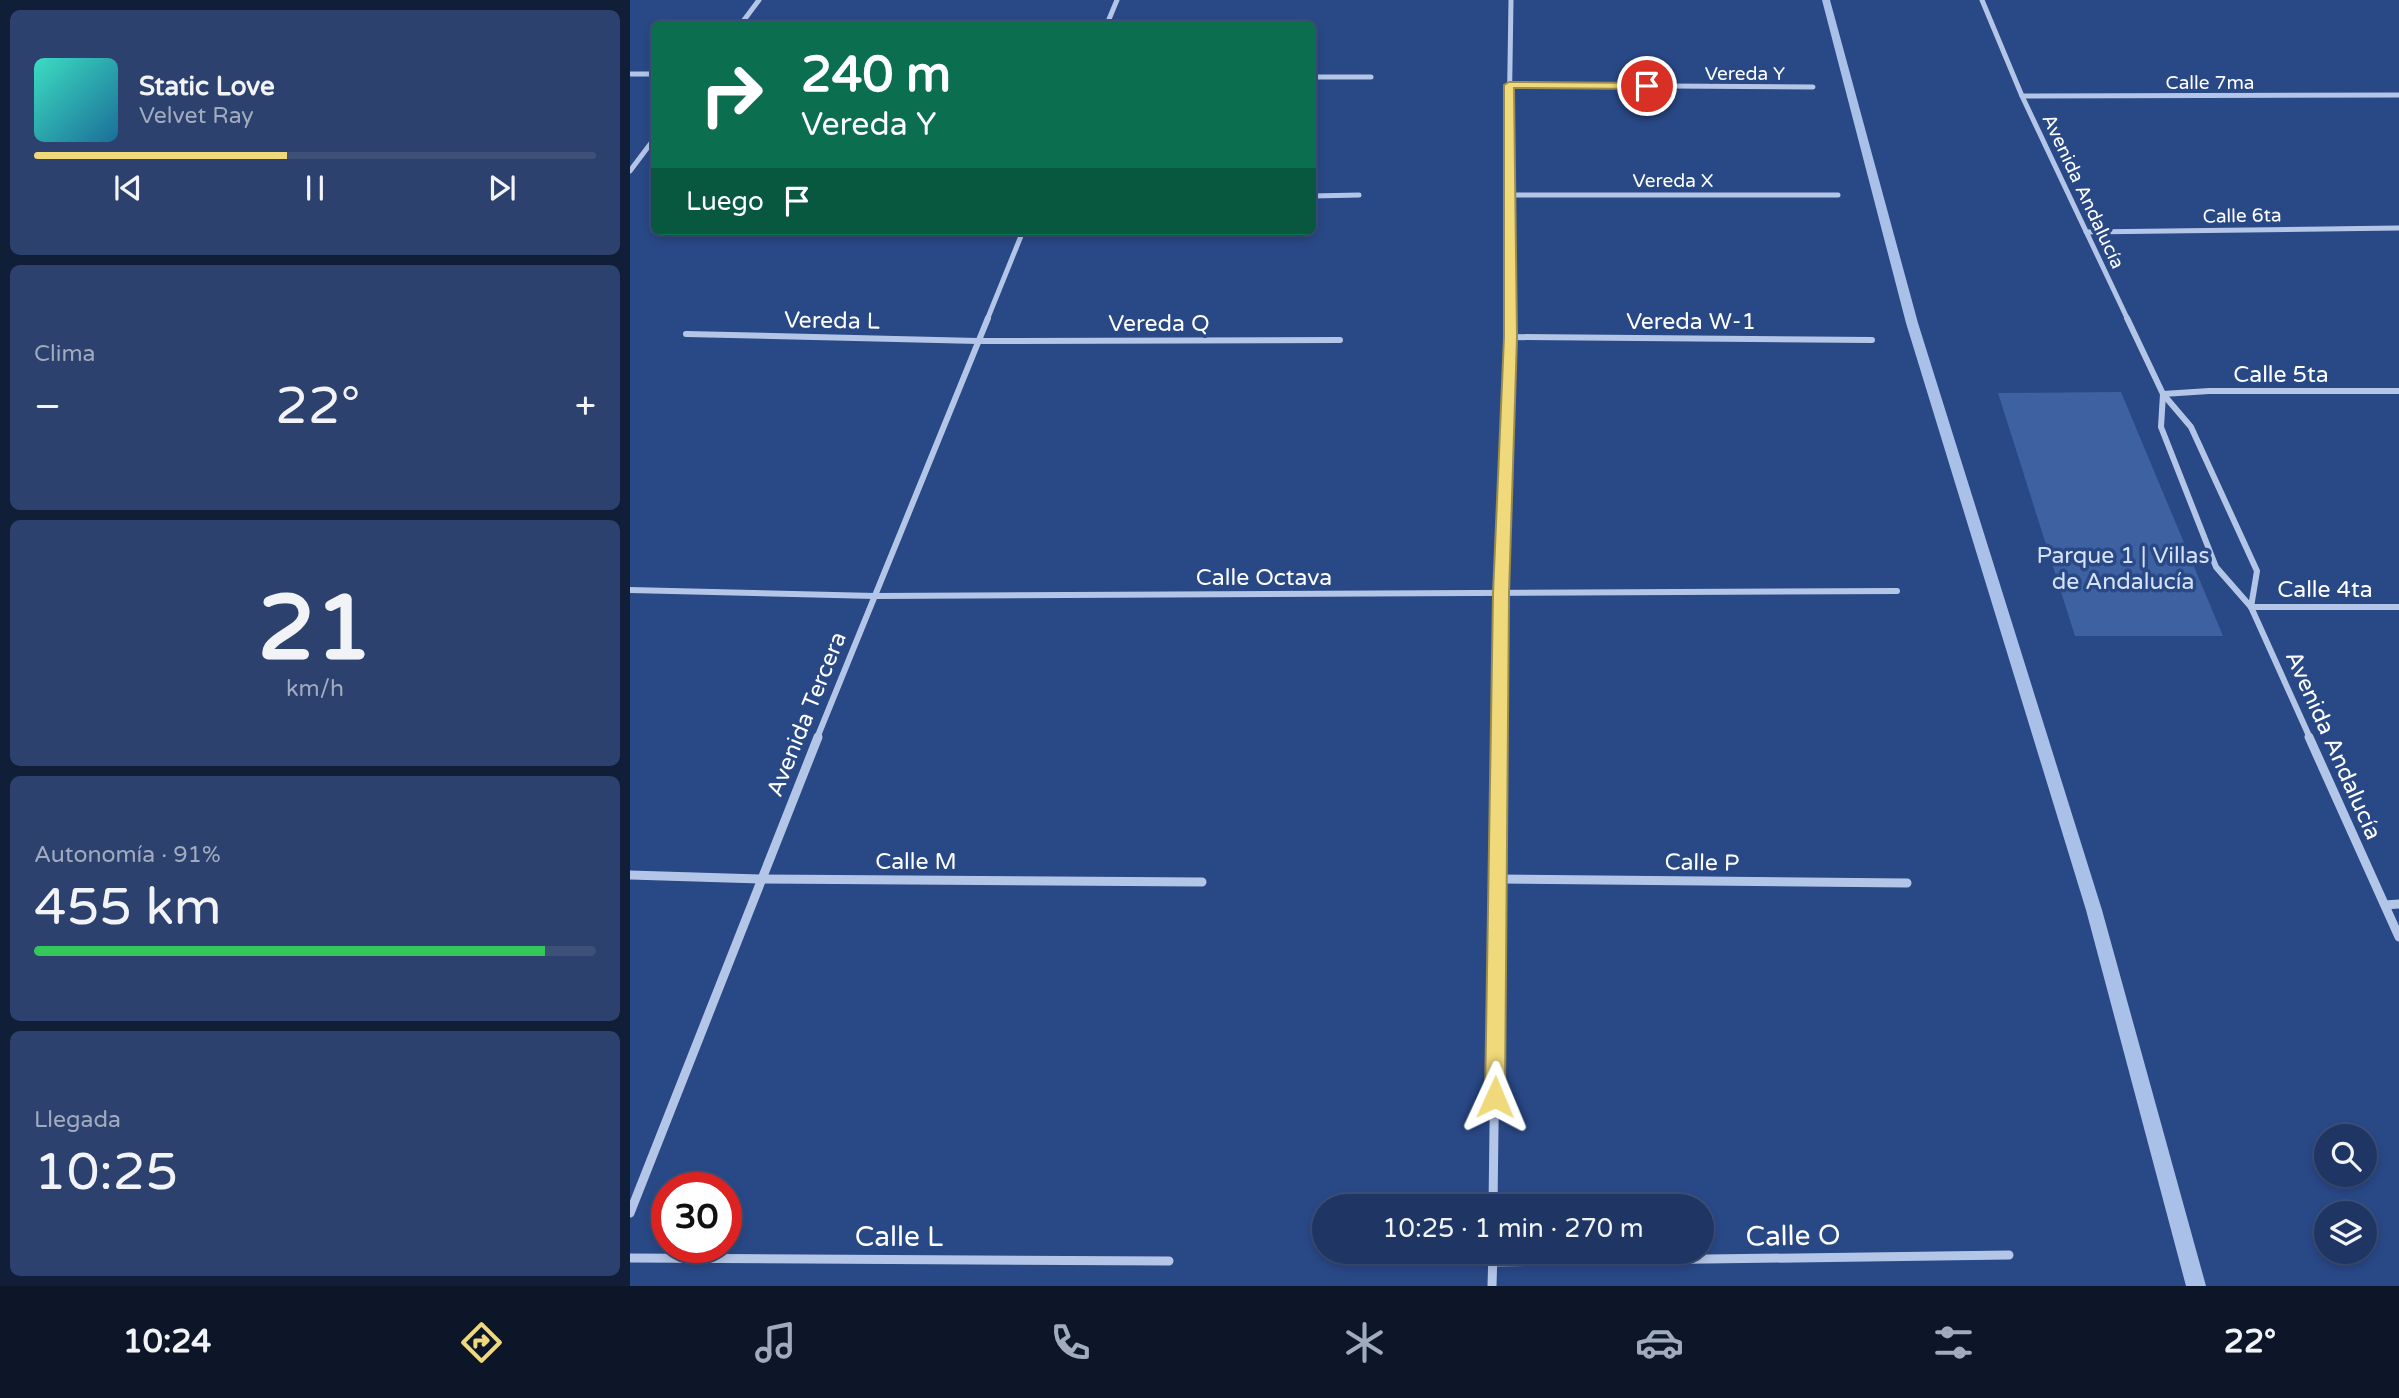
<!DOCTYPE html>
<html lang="es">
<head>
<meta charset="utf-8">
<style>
  :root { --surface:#1f3664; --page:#2c416d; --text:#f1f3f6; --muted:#a1abbf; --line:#3c5078; --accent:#efd97b }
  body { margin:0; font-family:"Varela Round",sans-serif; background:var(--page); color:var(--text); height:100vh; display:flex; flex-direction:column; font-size:26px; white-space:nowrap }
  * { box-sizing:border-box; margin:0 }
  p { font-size:23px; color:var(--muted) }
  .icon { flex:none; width:38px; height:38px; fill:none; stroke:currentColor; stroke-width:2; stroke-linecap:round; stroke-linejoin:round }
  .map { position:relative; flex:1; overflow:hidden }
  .side { display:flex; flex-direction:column; gap:10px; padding:10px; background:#111e37; width:630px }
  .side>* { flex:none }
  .hud { position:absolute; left:21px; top:21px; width:665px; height:214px; border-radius:10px; box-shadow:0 4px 10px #0003,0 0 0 2px var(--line); background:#0b6e4f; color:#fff; overflow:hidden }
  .buttons { position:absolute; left:1684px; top:1124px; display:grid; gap:14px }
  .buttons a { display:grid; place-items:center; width:63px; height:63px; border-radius:50%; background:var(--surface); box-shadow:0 4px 10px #0003,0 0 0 2px var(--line); font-size:35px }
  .speed { position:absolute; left:21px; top:1172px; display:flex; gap:14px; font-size:35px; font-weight:700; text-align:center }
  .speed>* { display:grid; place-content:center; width:91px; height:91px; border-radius:50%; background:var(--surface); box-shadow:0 4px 10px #0003,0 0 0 2px var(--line); line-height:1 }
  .speed .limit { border:10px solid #d22; background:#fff; color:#111 }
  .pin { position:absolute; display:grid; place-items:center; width:60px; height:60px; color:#fff; margin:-30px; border:4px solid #fff; border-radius:50%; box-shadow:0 2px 7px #0007 }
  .me { position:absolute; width:77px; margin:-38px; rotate:1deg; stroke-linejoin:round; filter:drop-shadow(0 0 5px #0008) }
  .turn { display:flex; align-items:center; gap:24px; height:147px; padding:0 35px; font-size:32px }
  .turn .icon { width:91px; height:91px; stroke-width:2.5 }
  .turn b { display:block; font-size:49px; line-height:60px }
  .then { display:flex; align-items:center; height:66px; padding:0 35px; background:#0003; gap:14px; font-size:26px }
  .big { font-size:52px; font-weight:600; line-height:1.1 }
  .side .card { flex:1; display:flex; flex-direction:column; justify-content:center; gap:10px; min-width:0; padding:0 24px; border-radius:10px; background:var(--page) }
  .side .dial { align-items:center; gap:0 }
  .dial b { font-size:91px; line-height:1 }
  .song { display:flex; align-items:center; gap:21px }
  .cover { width:84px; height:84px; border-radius:10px; background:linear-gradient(135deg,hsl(170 70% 55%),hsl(200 70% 35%)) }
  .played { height:7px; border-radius:4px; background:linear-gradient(90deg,var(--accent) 45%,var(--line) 45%) }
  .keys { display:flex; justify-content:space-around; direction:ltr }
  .heat { display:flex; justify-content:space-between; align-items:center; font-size:38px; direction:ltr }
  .charge { height:10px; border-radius:5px; background:linear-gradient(90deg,#34c759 91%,var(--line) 0) }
  .trip { position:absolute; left:682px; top:1194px; width:402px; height:70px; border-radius:35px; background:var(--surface); box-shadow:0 4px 10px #0003,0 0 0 2px var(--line); font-weight:600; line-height:70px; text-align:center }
  .tab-bar { display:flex; height:112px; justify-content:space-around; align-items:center; background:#0c1628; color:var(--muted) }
  .tab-bar .icon { width:49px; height:49px }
  .tab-bar .on { color:var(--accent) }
  .tab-bar b { font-size:32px; color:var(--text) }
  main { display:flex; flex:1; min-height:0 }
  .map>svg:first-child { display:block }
</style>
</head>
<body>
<main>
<section class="side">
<div class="card">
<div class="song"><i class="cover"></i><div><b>Static Love</b><p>Velvet Ray</p></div></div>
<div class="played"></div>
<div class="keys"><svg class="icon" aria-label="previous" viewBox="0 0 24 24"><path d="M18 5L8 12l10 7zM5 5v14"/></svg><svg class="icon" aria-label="pause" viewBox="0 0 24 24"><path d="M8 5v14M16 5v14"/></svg><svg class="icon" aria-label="next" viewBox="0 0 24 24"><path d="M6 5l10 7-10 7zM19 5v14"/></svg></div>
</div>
<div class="card"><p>Clima</p>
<div class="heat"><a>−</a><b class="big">22°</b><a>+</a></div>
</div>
<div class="card dial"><b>21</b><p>km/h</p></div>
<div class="card"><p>Autonomía · 91%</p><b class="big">455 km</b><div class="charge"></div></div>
<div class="card"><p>Llegada</p><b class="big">10:25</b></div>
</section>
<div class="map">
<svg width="1769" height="1286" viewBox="0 0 1769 1286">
  <rect width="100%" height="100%" fill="#294886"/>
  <polygon fill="#3e61a2" points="1491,392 1593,636 1445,636 1368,393"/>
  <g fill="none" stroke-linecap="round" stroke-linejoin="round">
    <polygon fill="#a9c0e8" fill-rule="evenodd" points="1192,0 1200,0 1288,323 1472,910 1576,1286 1556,1286 1456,910 1276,323"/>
    <g stroke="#b4c6e8" stroke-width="5">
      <polyline points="1352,0 1392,96 1498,320"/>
      <polyline points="111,24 129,0"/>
      <polyline points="477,24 487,0"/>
      <polyline points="0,74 24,74"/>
      <polyline points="682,77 741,77"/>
      <polyline points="879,85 1183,87"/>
      <polyline points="1392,96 1769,95"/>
      <polyline points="0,171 24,139"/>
      <polyline points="878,195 1208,195"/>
      <polyline points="682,196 729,195"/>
      <polyline points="1456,232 1769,228"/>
      <polyline points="357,320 393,231"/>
      <polyline points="880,320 878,195 881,0"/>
    </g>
    <g stroke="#b4c6e8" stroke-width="6">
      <polyline points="1497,318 1533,394 1561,427 1627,571 1621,607"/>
      <polyline points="56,334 348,341 710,340"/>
      <polyline points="880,337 1242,340"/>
      <polyline points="1533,394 1531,427 1586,567 1621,607 1680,738"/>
      <polyline points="1533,394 1579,391 1769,391"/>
      <polyline points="0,590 245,596 1267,591"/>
      <polyline points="1621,607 1769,607"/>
      <polyline points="187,738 358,318"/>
      <polyline points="869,738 880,318"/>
    </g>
    <g stroke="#b4c6e8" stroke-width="9">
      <polyline points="1679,737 1769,937"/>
      <polyline points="0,875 130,879 572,882"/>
      <polyline points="867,879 1277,883"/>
      <polyline points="1755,905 1769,904"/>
      <polyline points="863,1206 869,737"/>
      <polyline points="0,1213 188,737"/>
      <polyline points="0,1258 539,1261"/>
      <polyline points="863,1262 1379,1255"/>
      <polyline points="862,1286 863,1251"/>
    </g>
  </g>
  <polygon fill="#efd97b" stroke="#9b8d50" stroke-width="2" points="879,82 1017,83 1023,86 1017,89 884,88 887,337 879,594 875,1097 872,1104 865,1106 858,1104 855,1097 863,594 874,337 874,85"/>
  <g text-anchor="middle" stroke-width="7" stroke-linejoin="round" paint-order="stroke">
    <g font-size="19" fill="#fff" stroke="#294886">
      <text x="1115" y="80">Vereda Y</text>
      <text x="1580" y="89">Calle 7ma</text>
      <text x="1043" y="187">Vereda X</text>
      <text transform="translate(1454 191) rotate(65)" y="7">Avenida Andalucía</text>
      <text transform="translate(1612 215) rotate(-1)" y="7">Calle 6ta</text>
    </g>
    <g font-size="23" fill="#fff" stroke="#294886">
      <text transform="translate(202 320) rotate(1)" y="8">Vereda L</text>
      <text x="1061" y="329">Vereda W-1</text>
      <text x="529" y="331">Vereda Q</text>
      <text x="1651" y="382">Calle 5ta</text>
      <text x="634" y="585">Calle Octava</text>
      <text x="1695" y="597">Calle 4ta</text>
      <text transform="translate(176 714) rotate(-68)" y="8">Avenida Tercera</text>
      <text transform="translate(1704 745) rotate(66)" y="8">Avenida Andalucía</text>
      <text x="286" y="869">Calle M</text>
      <text transform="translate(1072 862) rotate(1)" y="8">Calle P</text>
    </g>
    <g font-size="23" fill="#d8e2f6" stroke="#294886">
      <text x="1493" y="563">Parque 1 | Villas<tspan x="1493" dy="26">de Andalucía</tspan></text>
    </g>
    <g font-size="28" fill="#fff" stroke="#294886">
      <text transform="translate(1163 1235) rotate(-1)" y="10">Calle O</text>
      <text x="269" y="1246">Calle L</text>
    </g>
  </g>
</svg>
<div class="buttons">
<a><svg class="icon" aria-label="search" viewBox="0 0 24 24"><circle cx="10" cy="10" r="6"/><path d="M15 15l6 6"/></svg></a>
<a><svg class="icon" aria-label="layers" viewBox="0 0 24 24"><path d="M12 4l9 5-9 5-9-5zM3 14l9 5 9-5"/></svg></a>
</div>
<div class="speed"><div class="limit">30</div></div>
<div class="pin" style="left:1017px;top:86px;background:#d93025"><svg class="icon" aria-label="arrive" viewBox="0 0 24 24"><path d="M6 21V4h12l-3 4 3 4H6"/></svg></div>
<svg class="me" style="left:865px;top:1097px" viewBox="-20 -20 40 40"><path d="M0-17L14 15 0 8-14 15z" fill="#efd97b" stroke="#fff" stroke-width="4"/></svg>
<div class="trip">10:25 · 1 min · 270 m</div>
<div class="hud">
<div class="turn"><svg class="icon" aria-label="right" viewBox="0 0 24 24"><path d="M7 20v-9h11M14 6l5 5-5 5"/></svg><div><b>240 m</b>Vereda Y</div></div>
<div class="then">Luego<svg class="icon" aria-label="arrive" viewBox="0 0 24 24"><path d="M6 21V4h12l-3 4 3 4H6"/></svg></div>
</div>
</div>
</main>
<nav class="tab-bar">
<b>10:24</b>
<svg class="icon on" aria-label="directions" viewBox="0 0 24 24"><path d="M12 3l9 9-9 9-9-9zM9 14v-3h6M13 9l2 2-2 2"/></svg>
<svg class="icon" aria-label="music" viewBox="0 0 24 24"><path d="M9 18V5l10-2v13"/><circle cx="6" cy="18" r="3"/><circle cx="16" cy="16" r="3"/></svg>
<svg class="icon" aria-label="phone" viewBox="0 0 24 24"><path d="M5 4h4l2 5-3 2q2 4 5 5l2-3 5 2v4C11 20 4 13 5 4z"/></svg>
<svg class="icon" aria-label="climate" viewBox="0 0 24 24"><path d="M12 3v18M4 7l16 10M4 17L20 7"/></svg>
<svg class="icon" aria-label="car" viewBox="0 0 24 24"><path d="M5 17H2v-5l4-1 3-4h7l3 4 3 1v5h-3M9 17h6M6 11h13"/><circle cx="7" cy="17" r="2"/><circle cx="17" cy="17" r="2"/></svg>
<svg class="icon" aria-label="filters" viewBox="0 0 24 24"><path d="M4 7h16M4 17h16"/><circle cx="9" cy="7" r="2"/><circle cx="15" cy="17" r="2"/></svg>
<b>22°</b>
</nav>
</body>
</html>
